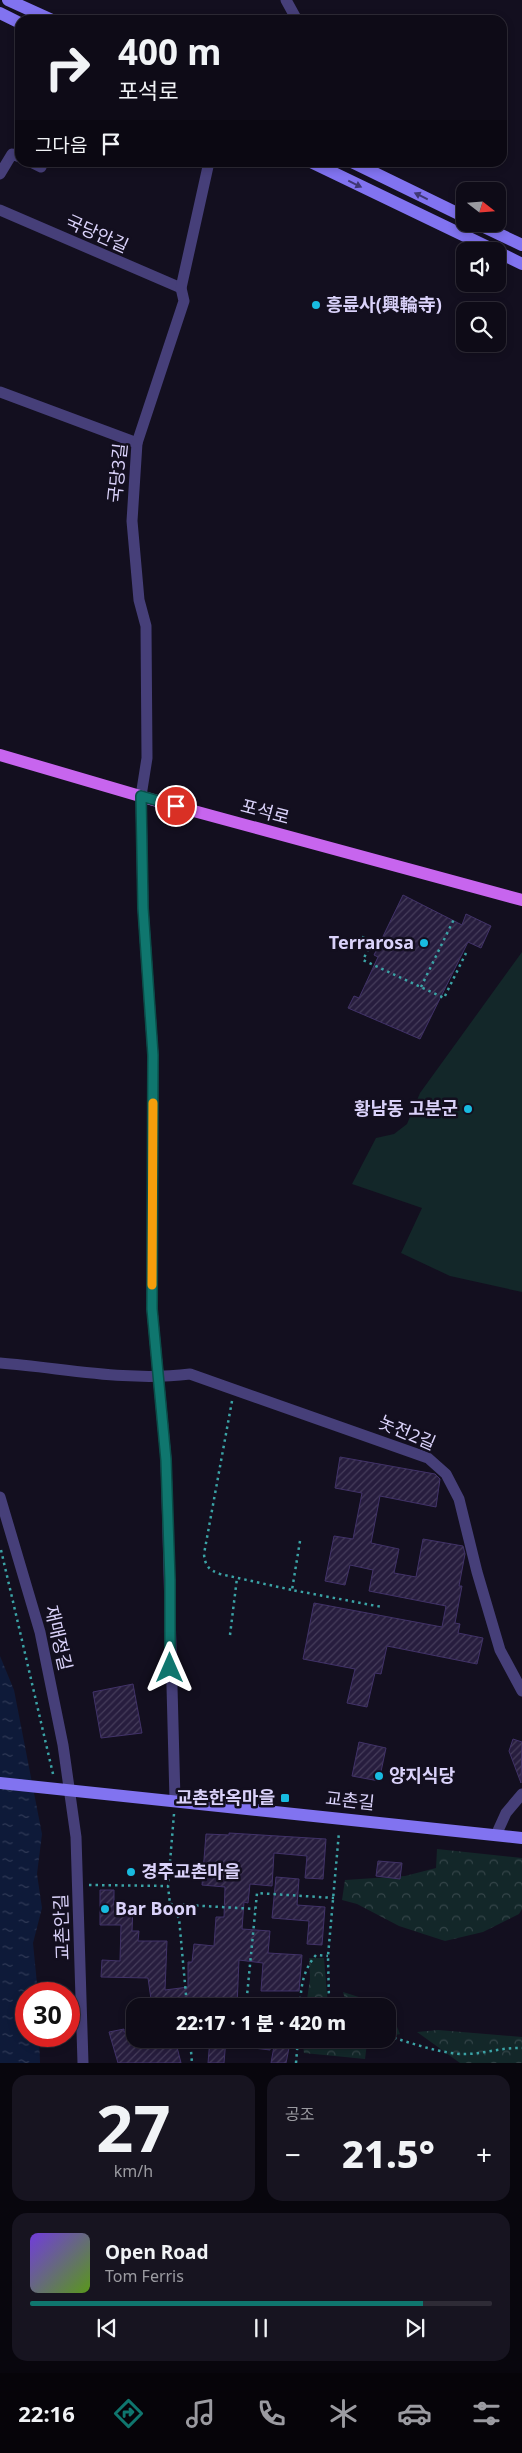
<!DOCTYPE html>
<html lang="ko">
<head>
<meta charset="utf-8">
<style>
  :root { --surface:#0e0b17; --page:#171420; --text:#f1f3f6; --muted:#9b9ba1; --line:#2e2b36; --accent:#0f766e }
  body { margin:0; font-family:"Noto Sans","Noto Sans KR",sans-serif; background:var(--page); color:var(--text); height:100vh; display:flex; flex-direction:column; font-size:19px; white-space:nowrap }
  * { box-sizing:border-box; margin:0 }
  p { font-size:16px; color:var(--muted) }
  .icon { flex:none; width:28px; height:28px; fill:none; stroke:currentColor; stroke-width:2; stroke-linecap:round; stroke-linejoin:round }
  .map { position:relative; height:2063px; overflow:hidden }
  .sheet { display:flex; flex-direction:column; gap:12px; padding:12px; background:#08060d; flex:1 }
  .sheet>* { flex:none }
  .top-card { position:absolute; left:15px; top:15px; width:492px; height:152px; border-radius:15px; box-shadow:0 2px 8px #0003,0 0 0 1px var(--line); background:#0e0b17; color:var(--text); overflow:hidden }
  .needle { width:32px; rotate:107deg }
  .controls { position:absolute; left:456px; top:182px; display:grid; gap:10px }
  .controls a { display:grid; place-items:center; width:50px; height:50px; border-radius:10px; background:var(--surface); box-shadow:0 2px 8px #0003,0 0 0 1px var(--line); font-size:25px }
  .speed { position:absolute; left:15px; top:1982px; display:flex; gap:10px; font-size:25px; font-weight:700; text-align:center }
  .speed>* { display:grid; place-content:center; width:65px; height:65px; border-radius:50%; background:var(--surface); box-shadow:0 2px 8px #0003,0 0 0 1px var(--line); line-height:1 }
  .speed .limit { border:8px solid #d22; background:#fff; color:#111 }
  .pin { position:absolute; display:grid; place-items:center; width:42px; height:42px; color:#fff; margin:-21px; border:2px solid #fff; border-radius:50%; box-shadow:0 1px 5px #0007 }
  .me { position:absolute; width:55px; margin:-28px; rotate:0deg; stroke-linejoin:round; filter:drop-shadow(0 0 4px #0008) }
  .turn { display:flex; align-items:center; gap:18px; height:105px; padding:0 20px; font-size:22px }
  .turn .icon { width:65px; height:65px; stroke-width:2.5 }
  .turn b { display:block; font-size:35px; line-height:42px }
  .then { display:flex; align-items:center; height:48px; padding:0 20px; background:#0003; gap:10px; font-size:19px }
  .big { font-size:38px; font-weight:800; line-height:1.1 }
  .sheet .card { flex:1; display:flex; flex-direction:column; justify-content:center; gap:8px; min-width:0; padding:0 18px; border-radius:15px; background:var(--page) }
  .sheet .dial { align-items:center; gap:0 }
  .dial b { font-size:65px; line-height:1 }
  .song { display:flex; align-items:center; gap:15px }
  .cover { width:60px; height:60px; border-radius:8px; background:linear-gradient(135deg,hsl(260 70% 55%),hsl(90 70% 35%)) }
  .played { height:5px; border-radius:2px; background:linear-gradient(90deg,var(--accent) 85%,var(--line) 85%) }
  .keys { display:flex; justify-content:space-around; direction:ltr }
  .heat { display:flex; justify-content:space-between; align-items:center; font-size:28px; direction:ltr }
  .sheet .tiles { flex:1; display:grid; gap:12px; grid-template-columns:1fr 1fr }
  .card:last-child { grid-column:span 2 }
  .trip { position:absolute; left:126px; top:1998px; width:270px; height:50px; border-radius:15px; background:var(--surface); box-shadow:0 2px 8px #0003,0 0 0 1px var(--line); font-weight:800; line-height:50px; text-align:center }
  .tabs { display:flex; height:80px; justify-content:space-around; align-items:center; background:#060409; color:var(--muted) }
  .tabs .icon { width:35px; height:35px }
  .tabs .active { color:var(--accent) }
  .tabs b { font-size:22px; color:var(--text) }
  .map>svg:first-child { display:block }
</style>
</head>
<body>
<div class="map">
<svg width="522" height="2063" viewBox="0 0 522 2063">
  <defs>
    <pattern id="forest-crowns" width="20" height="18" patternUnits="userSpaceOnUse" patternTransform="scale(1.25)"><rect width="20" height="18" fill="#132729"/><path d="M2 6a3 3 0 1 1 6 0M12 15a3 3 0 1 1 6 0" fill="none" stroke="#354549"/></pattern>
    <pattern id="water-ripples" width="26" height="14" patternUnits="userSpaceOnUse" patternTransform="scale(1.25)"><rect width="26" height="14" fill="#0e1a39"/><path d="M2 4q2-2 4 0t4 0M15 11q2-2 4 0t4 0" fill="none" stroke="#303a57"/></pattern>
    <pattern id="building-hatch" width="6" height="6" patternUnits="userSpaceOnUse" patternTransform="scale(1.25)"><rect width="6" height="6" fill="#271d3e"/><path d="M-1 1l2-2M0 6l6-6M5 7l2-2" fill="none" stroke="#463d5b"/></pattern>
  </defs>
  <rect width="100%" height="100%" fill="#130f1f"/>
  <g fill="url(#forest-crowns)">
    <polygon points="437,1849 522,1858 522,1909 519,1914 483,1932 445,1941 399,1926 357,1904 342,1900 345,1880 405,1876 436,1868"/>
    <polygon points="309,1958 324,1958 328,2006 306,2006 310,1979"/>
    <polygon points="343,1992 365,1999 375,2006 347,2006"/>
    <polygon points="388,2016 395,2022 400,2034 388,2037"/>
    <polygon points="438,2030 522,2037 522,2063 460,2063 417,2032"/>
    <polygon points="302,2039 383,2039 367,2043 365,2059 304,2053"/>
  </g>
  <polygon fill="#132729" points="522,952 522,1292 450,1276 401,1253 422,1208 352,1184 376,1138 394,1134 407,1124 420,1093"/>
  <polygon fill="url(#water-ripples)" points="0,1656 14,1690 42,1834 37,1874 42,1908 33,1943 38,1994 26,1994 26,2036 39,2036 40,2063 0,2063"/>
  <g fill="url(#building-hatch)" stroke="#413268">
    <polygon points="403,895 462,925 466,914 491,926 481,948 468,942 420,1039 348,1008 354,996 359,998 378,957 374,955"/>
    <polygon points="340,1457 435,1474 440,1479 436,1507 380,1496 371,1543 399,1549 394,1573 416,1577 423,1539 463,1546 465,1554 459,1586 462,1586 455,1623 460,1624 458,1633 483,1638 477,1664 387,1646 381,1674 375,1673 367,1707 347,1703 355,1669 303,1659 314,1603 442,1627 446,1606 369,1591 373,1570 350,1565 345,1585 325,1581 334,1536 353,1539 362,1493 335,1488"/>
    <polygon points="133,1684 142,1733 101,1738 93,1692"/>
    <polygon points="513,1739 522,1742 521,1783 509,1751"/>
    <polygon points="359,1742 386,1748 379,1781 352,1776"/>
    <polygon points="229,1833 326,1839 323,1879 305,1878 307,1856 274,1853 272,1886 250,1884 248,1903 244,1902 242,1929 270,1931 268,1953 302,1955 299,1991 261,1991 263,1963 239,1960 237,2006 152,2006 148,1978 101,1977 102,1960 120,1961 121,1925 100,1925 100,1890 114,1890 114,1905 133,1905 132,1931 139,1931 138,1941 167,1941 165,1990 188,1987 188,1962 192,1962 194,1944 214,1946 216,1917 224,1917 225,1887 202,1885 206,1834 229,1835"/>
    <polygon points="378,1861 402,1863 400,1879 376,1876"/>
    <polygon points="276,1877 299,1879 297,1905 325,1907 322,1945 307,1944 309,1921 272,1918"/>
    <polygon points="124,2029 124,2032 135,2030 135,2039 159,2039 160,2043 175,2039 181,2063 118,2063 109,2032"/>
    <polygon points="210,2039 226,2039 224,2063 208,2063"/>
    <polygon points="237,2039 272,2039 270,2050 237,2046"/>
    <polygon points="274,2046 289,2048 286,2063 271,2063"/>
  </g>
  <g fill="none" stroke-linecap="round" stroke-linejoin="round">
    <g stroke="#3ba3a6" stroke-width="2.5" stroke-dasharray="2.5 4" stroke-linecap="butt">
      <polyline points="362,937 372,941 363,960 444,998 466,953"/>
      <polyline points="421,987 455,917"/>
      <path d="M232 1401 204 1554C205 1566 209 1570 220 1574L292 1590"/>
      <polyline points="300,1541 292,1590 382,1607"/>
      <polyline points="1,1550 53,1774"/>
      <polyline points="230,1635 237,1578"/>
      <polyline points="174,1814 168,1886 170,1904 179,1918 187,2006"/>
      <polyline points="89,1885 168,1886"/>
      <polyline points="170,1904 255,1909"/>
      <polyline points="246,2006 257,1893 334,1898"/>
      <path d="M300 2006C301 1986 303 1970 316 1955L328 1956"/>
      <polyline points="331,2006 329,2001 328,1956 339,1832"/>
      <path d="M388 2036C411 2043 436 2052 460 2054 481 2055 501 2047 522 2048"/>
      <polyline points="190,2039 192,2063"/>
      <polyline points="296,2063 298,2039"/>
    </g>
    <g stroke="#463f79" stroke-width="11">
      <polyline points="286,0 297,20"/>
      <polyline points="31,162 41,167 43,162"/>
      <polyline points="0,174 12,154 20,157"/>
      <polyline points="0,210 181,288"/>
      <polyline points="0,392 137,443"/>
      <path d="M0 1363C64 1368 126 1382 190 1374L428 1458 446 1474 459 1499 477 1572 500 1650 522 1691"/>
      <polyline points="0,1497 40,1632 63,1745 76,1837 83,2063"/>
      <polyline points="175,1800 166,1459 152,1309 153,1055 143,908 141,796 147,758 146,626 139,600 132,521 137,443 184,301 181,288 209,162"/>
      <polyline points="496,1835 506,1813 522,1794"/>
    </g>
    <g stroke="#8173f0" stroke-width="12">
      <polyline points="8,0 52,20"/>
      <polyline points="0,13 20,23"/>
      <polyline points="311,162 496,251"/>
      <polyline points="352,162 465,217"/>
      <polyline points="478,224 522,245"/>
      <polyline points="498,252 522,264"/>
      <polyline points="0,1783 522,1838"/>
    </g>
    <polyline stroke="#c765ee" stroke-width="12" points="0,755 157,801 522,900"/>
  </g>
  <defs><path id="oneway-solid" d="M-6-.8H1V-3.2L6.5 0L1 3.2V.8H-6Z" transform="scale(1.25)"/></defs>
  <g fill="#3f3773">
    <use href="#oneway-solid" transform="translate(355 184) rotate(26)"/>
    <use href="#oneway-solid" transform="translate(421 196) rotate(-154)"/>
  </g>
  <g fill="none" stroke-linecap="round" stroke-linejoin="round">
    <defs>
      <polyline id="route" points="170,1668 170,1580 166,1460 152,1309 153,1055 143,908 141,796 176,806"/>
    </defs>
    <use href="#route" stroke="#0a4d48" stroke-width="12"/>
    <use href="#route" stroke="#0f766e" stroke-width="9"/>
    <polyline stroke="#f59e0b" stroke-width="9" points="152,1285 153,1103"/>
  </g>
  <g fill="#18bbe0" stroke="#130f1f" stroke-width="2">
    <circle cx="316" cy="305" r="5"/>
    <circle cx="424" cy="943" r="5"/>
    <circle cx="468" cy="1109" r="5"/>
    <circle cx="379" cy="1776" r="5"/>
    <rect x="280" y="1793" width="10" height="10" rx="2.5"/>
    <circle cx="131" cy="1872" r="5"/>
    <circle cx="105" cy="1909" r="5"/>
  </g>
  <g text-anchor="middle" stroke-width="5" stroke-linejoin="round" paint-order="stroke">
    <g font-size="18" fill="#dad2fa" stroke="#130f1f">
      <text transform="translate(97 234) rotate(24)" y="6">국당안길</text>
      <text transform="translate(118 473) rotate(-84)" y="6">국당3길</text>
      <text transform="translate(265 812) rotate(15)" y="6">포석로</text>
      <text transform="translate(407 1433) rotate(23)" y="6">놋전2길</text>
      <text transform="translate(58 1638) rotate(77)" y="6">재매정길</text>
      <text transform="translate(350 1801) rotate(6)" y="6">교촌길</text>
      <text transform="translate(62 1927) rotate(-92)" y="6">교촌안길</text>
    </g>
    <g font-size="18" font-weight="bold" fill="#dad2fa" stroke="#130f1f" text-anchor="start">
      <text x="326" y="311">흥륜사(興輪寺)</text>
      <text x="414" y="949" text-anchor="end">Terrarosa</text>
      <text x="458" y="1115" text-anchor="end">황남동 고분군</text>
      <text x="389" y="1782">양지식당</text>
      <text x="275" y="1804" text-anchor="end">교촌한옥마을</text>
      <text x="141" y="1878">경주교촌마을</text>
      <text x="115" y="1915">Bar Boon</text>
    </g>
  </g>
</svg>
<div class="controls">
<a><svg class="needle" viewBox="-14 -14 28 28"><path d="M0-13l5 13h-10z" fill="#e53935"/><path d="M0 13l5-13h-10z" fill="#9b9ba1"/></svg></a>
<a><svg class="icon" aria-label="sound" viewBox="0 0 24 24"><path d="M4 9h4l5-4v14l-5-4H4zM17 9q2 3 0 6"/></svg></a>
<a><svg class="icon" aria-label="search" viewBox="0 0 24 24"><circle cx="10" cy="10" r="6"/><path d="M15 15l6 6"/></svg></a>
</div>
<div class="speed"><div class="limit">30</div></div>
<div class="pin" style="left:176px;top:806px;background:#d93025"><svg class="icon" aria-label="arrive" viewBox="0 0 24 24"><path d="M6 21V4h12l-3 4 3 4H6"/></svg></div>
<svg class="me" style="left:170px;top:1668px" viewBox="-20 -20 40 40"><path d="M0-17L14 15 0 8-14 15z" fill="#0f766e" stroke="#fff" stroke-width="4"/></svg>
<div class="trip">22:17 · 1 분 · 420 m</div>
<div class="top-card">
<div class="turn"><svg class="icon" aria-label="right" viewBox="0 0 24 24"><path d="M7 20v-9h11M14 6l5 5-5 5"/></svg><div><b>400 m</b>포석로</div></div>
<div class="then">그다음<svg class="icon" aria-label="arrive" viewBox="0 0 24 24"><path d="M6 21V4h12l-3 4 3 4H6"/></svg></div>
</div>
</div>
<section class="sheet">
<div class="tiles">
<div class="card dial"><b>27</b><p>km/h</p></div>
<div class="card"><p>공조</p>
<div class="heat"><a>−</a><b class="big">21.5°</b><a>+</a></div>
</div>
<div class="card">
<div class="song"><i class="cover"></i><div><b>Open Road</b><p>Tom Ferris</p></div></div>
<div class="played"></div>
<div class="keys"><svg class="icon" aria-label="previous" viewBox="0 0 24 24"><path d="M18 5L8 12l10 7zM5 5v14"/></svg><svg class="icon" aria-label="pause" viewBox="0 0 24 24"><path d="M8 5v14M16 5v14"/></svg><svg class="icon" aria-label="next" viewBox="0 0 24 24"><path d="M6 5l10 7-10 7zM19 5v14"/></svg></div>
</div>
</div>
</section>
<nav class="tabs">
<b>22:16</b>
<svg class="icon active" aria-label="directions" viewBox="0 0 24 24"><path d="M12 3l9 9-9 9-9-9zM9 14v-3h6M13 9l2 2-2 2"/></svg>
<svg class="icon" aria-label="music" viewBox="0 0 24 24"><path d="M9 18V5l10-2v13"/><circle cx="6" cy="18" r="3"/><circle cx="16" cy="16" r="3"/></svg>
<svg class="icon" aria-label="phone" viewBox="0 0 24 24"><path d="M5 4h4l2 5-3 2q2 4 5 5l2-3 5 2v4C11 20 4 13 5 4z"/></svg>
<svg class="icon" aria-label="climate" viewBox="0 0 24 24"><path d="M12 3v18M4 7l16 10M4 17L20 7"/></svg>
<svg class="icon" aria-label="car" viewBox="0 0 24 24"><path d="M5 17H2v-5l4-1 3-4h7l3 4 3 1v5h-3M9 17h6M6 11h13"/><circle cx="7" cy="17" r="2"/><circle cx="17" cy="17" r="2"/></svg>
<svg class="icon" aria-label="filters" viewBox="0 0 24 24"><path d="M4 7h16M4 17h16"/><circle cx="9" cy="7" r="2"/><circle cx="15" cy="17" r="2"/></svg>
</nav>
</body>
</html>
